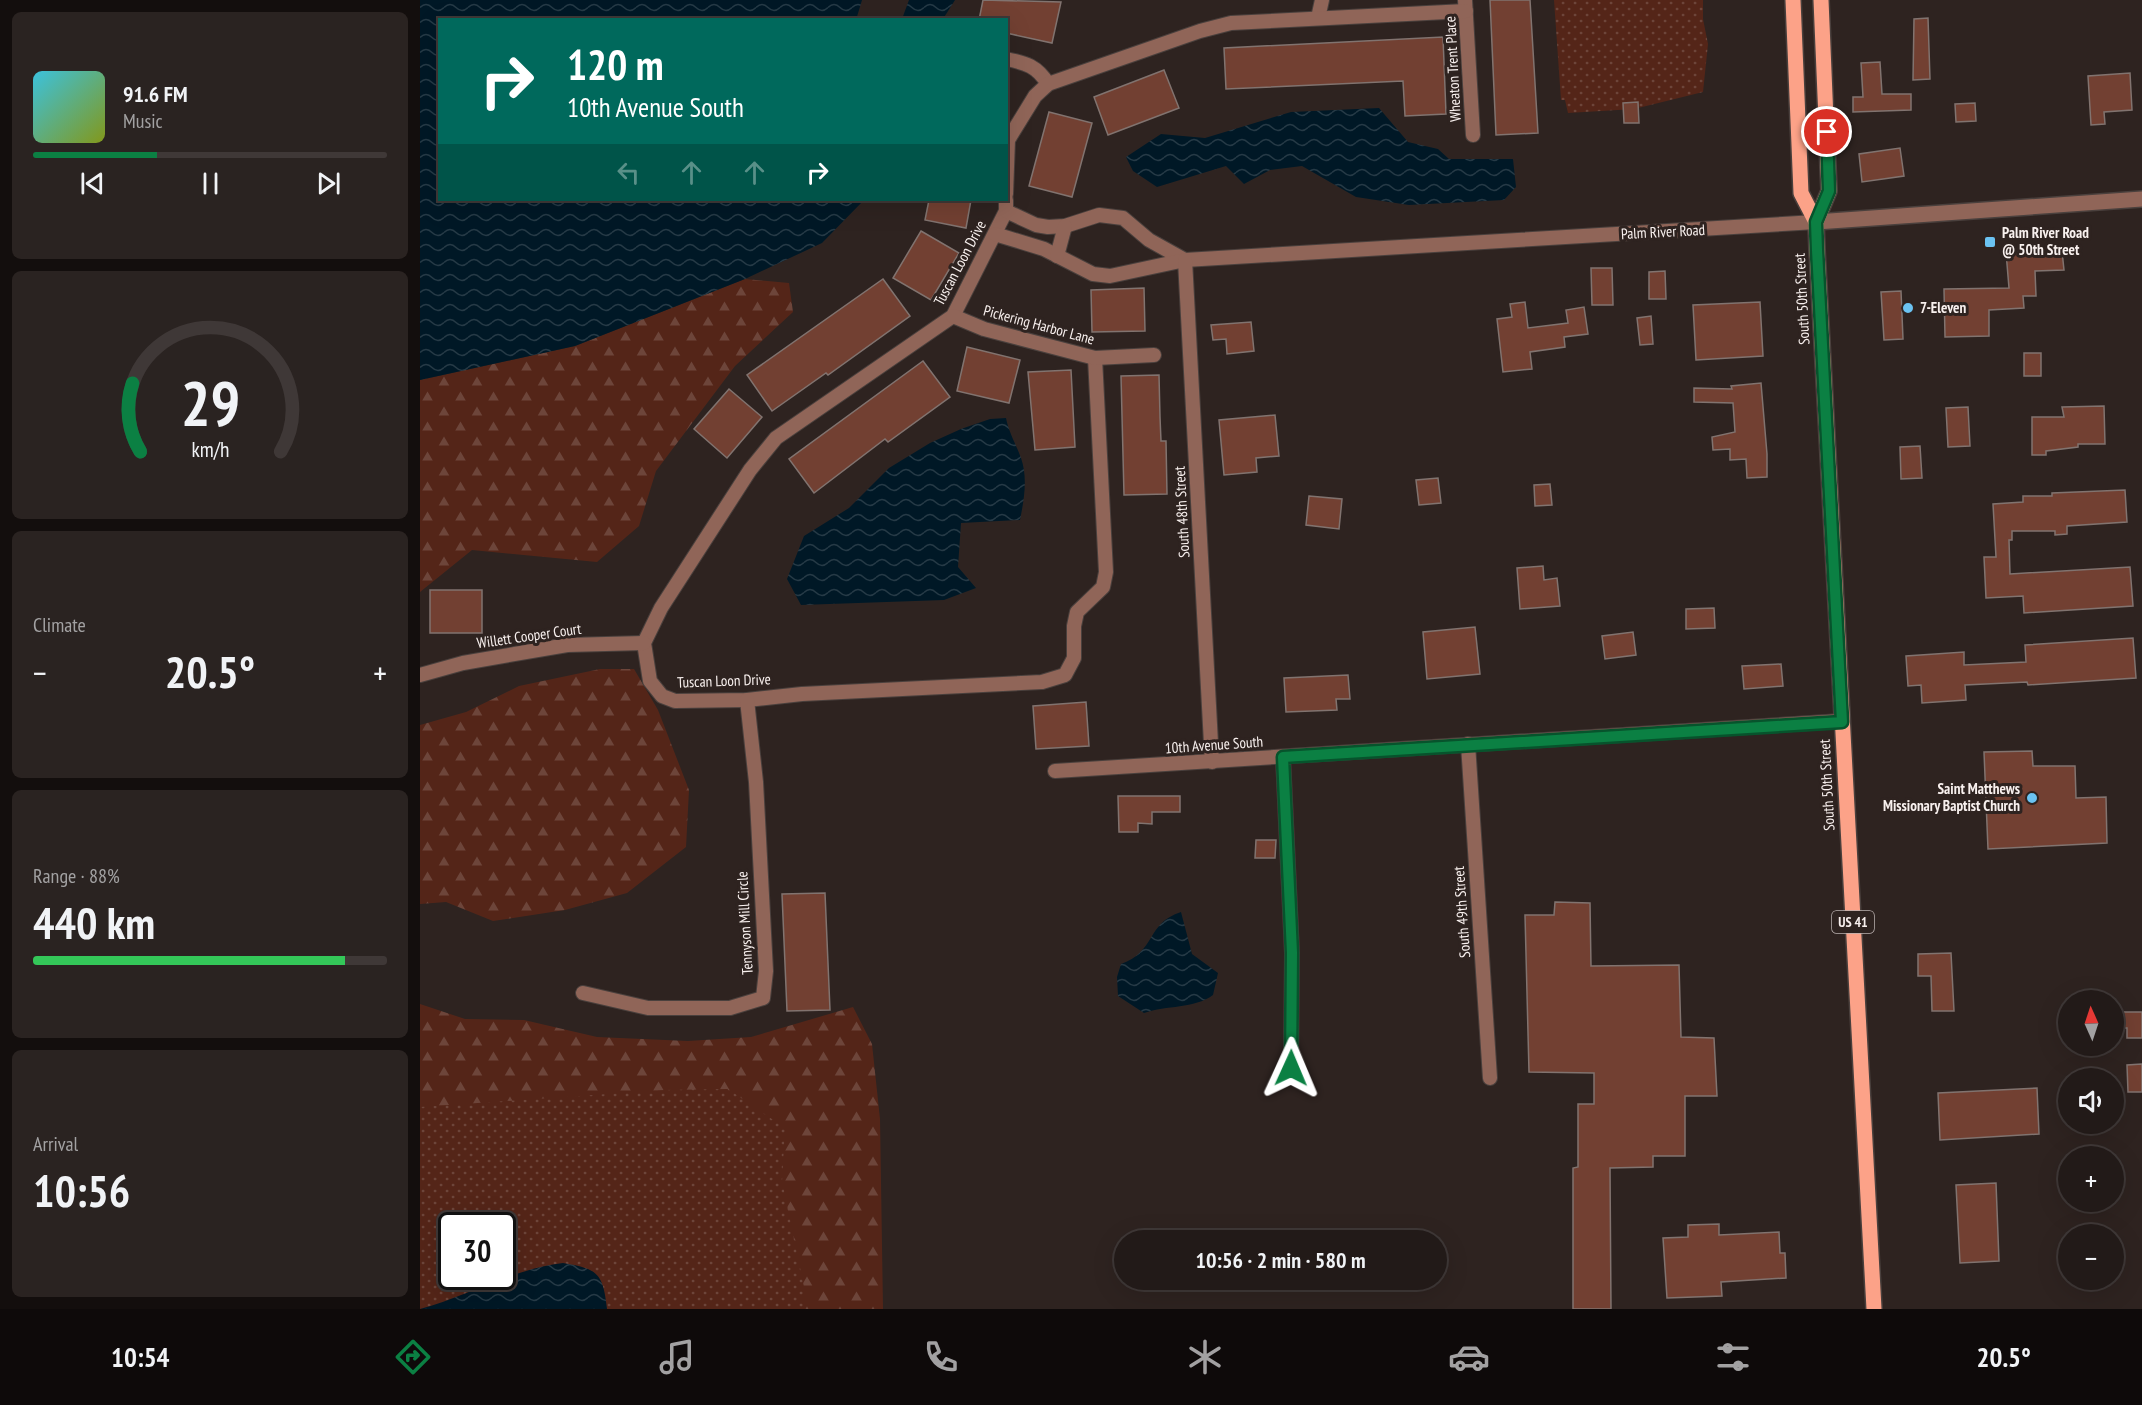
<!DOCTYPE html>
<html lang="en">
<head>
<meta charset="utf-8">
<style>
  :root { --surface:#221a18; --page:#2a2321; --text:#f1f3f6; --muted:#a2a1a2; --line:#3f3837; --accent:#0b8043 }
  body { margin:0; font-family:"PT Sans Narrow",sans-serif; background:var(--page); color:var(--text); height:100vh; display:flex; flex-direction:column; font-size:22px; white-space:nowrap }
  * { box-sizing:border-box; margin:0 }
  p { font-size:20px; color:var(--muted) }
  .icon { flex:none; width:33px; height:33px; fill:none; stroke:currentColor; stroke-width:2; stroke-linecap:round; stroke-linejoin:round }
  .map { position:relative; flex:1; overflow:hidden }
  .panel { display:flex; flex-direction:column; gap:12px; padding:12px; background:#130e0d; width:420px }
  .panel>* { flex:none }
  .banner { position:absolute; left:18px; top:18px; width:570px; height:183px; border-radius:0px; box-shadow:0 6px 24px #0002,0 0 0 2px var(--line); background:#00695c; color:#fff; overflow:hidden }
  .needle { width:39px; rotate:357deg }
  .controls { position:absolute; left:1638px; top:990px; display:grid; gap:12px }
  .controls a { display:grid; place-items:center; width:66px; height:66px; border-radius:50%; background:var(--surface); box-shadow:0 6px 24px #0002,0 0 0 2px var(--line); font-size:30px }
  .speed { position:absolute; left:18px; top:1212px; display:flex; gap:12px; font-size:30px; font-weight:700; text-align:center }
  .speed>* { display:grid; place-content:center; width:78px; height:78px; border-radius:50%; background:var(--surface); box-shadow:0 6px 24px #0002,0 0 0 2px var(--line); line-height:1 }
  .speed .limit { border:3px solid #111; border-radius:9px; background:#fff; color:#111 }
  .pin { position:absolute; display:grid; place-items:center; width:51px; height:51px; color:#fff; margin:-26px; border:3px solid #fff; border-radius:50%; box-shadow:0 2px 6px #0007 }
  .me { position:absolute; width:66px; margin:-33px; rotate:1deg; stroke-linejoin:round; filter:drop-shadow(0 0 4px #0008) }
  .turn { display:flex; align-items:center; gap:21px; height:126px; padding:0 30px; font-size:27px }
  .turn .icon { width:78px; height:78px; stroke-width:2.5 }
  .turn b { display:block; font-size:42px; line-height:51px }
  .lanes { display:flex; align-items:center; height:57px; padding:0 30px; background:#0003; justify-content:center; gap:30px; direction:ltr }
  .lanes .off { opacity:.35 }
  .big { font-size:45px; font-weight:600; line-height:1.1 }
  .panel .widget { flex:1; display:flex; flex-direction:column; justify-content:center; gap:9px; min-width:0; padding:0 21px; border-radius:9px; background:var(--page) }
  .panel .dial { align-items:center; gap:0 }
  .dial svg { height:156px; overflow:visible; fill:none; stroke:var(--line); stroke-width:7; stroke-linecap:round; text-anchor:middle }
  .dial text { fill:var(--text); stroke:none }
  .song { display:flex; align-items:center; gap:18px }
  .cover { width:72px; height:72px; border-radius:9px; background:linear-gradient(135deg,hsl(190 70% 55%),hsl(70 70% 35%)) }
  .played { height:6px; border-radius:3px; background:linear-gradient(90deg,var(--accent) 35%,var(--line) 35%) }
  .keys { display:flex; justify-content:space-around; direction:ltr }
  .heat { display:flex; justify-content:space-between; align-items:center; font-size:33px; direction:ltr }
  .charge { height:9px; border-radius:4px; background:linear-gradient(90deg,#34c759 88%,var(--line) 0) }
  .trip { position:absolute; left:694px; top:1230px; width:333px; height:60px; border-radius:30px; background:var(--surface); box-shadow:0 6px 24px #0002,0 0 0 2px var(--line); font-weight:600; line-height:60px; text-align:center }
  .tab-bar { display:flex; height:96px; justify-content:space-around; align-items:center; background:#0e0a0a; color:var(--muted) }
  .tab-bar .icon { width:42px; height:42px }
  .tab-bar .selected { color:var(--accent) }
  .tab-bar b { font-size:27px; color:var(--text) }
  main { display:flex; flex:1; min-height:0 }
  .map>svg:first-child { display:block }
</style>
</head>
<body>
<main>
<section class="panel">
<div class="widget">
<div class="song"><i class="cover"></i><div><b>91.6 FM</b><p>Music</p></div></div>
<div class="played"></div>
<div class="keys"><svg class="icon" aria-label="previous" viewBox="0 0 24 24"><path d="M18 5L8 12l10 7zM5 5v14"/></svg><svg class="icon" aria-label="pause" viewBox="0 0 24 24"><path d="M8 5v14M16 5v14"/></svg><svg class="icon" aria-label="next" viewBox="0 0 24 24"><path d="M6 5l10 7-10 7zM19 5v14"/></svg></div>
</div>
<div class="widget dial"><svg viewBox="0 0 100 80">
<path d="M14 69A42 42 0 1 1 86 69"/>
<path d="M14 69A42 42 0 0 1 10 34" stroke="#0b8043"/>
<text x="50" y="56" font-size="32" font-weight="700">29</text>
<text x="50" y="72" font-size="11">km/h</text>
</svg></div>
<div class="widget"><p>Climate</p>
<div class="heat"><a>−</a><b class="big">20.5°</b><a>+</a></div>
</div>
<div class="widget"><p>Range · 88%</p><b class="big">440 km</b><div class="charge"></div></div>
<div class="widget"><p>Arrival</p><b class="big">10:56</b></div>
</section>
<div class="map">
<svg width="1722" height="1309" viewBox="0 0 1722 1309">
  <defs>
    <pattern id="grass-dots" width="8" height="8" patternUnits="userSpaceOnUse" patternTransform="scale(1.5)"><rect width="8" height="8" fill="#542518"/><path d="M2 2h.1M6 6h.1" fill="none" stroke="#6d453a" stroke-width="1.8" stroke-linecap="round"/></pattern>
    <pattern id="forest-firs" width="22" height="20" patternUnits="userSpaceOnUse" patternTransform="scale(1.5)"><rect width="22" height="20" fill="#542518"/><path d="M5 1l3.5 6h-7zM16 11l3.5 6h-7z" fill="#6d453a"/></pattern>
    <pattern id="water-waves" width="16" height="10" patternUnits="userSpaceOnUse" patternTransform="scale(1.5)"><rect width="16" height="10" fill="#001826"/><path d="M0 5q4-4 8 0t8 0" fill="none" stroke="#263a46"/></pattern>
  </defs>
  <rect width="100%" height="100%" fill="#2e2320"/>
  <g fill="url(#grass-dots)" fill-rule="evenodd">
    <polygon points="1134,0 1283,0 1283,19 1288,44 1283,92 1214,109 1148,113 1145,100 1141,100"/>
    <path d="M428 1041 442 1309H0V1058ZM32 1226H82V1276H32Z"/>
  </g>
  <g fill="url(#forest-firs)">
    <polygon points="325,279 369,283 373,312 315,366 236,471 219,526 177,562 52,550 0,592 0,380 155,346"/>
    <polygon points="180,669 214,669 238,710 269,790 266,847 207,893 145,910 73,921 26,902 0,904 0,725 46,712 99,686"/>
    <polygon points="0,1004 45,1019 104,1020 177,1037 268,1041 331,1037 433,1007 452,1044 460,1119 463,1309 385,1309 384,1287 362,1181 365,1128 308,1089 245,1090 0,1107"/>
  </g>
  <g fill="url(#water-waves)">
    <polygon points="0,0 442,0 436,20 20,20 20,200 444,200 402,243 325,279 155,346 0,380"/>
    <polygon points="489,0 535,0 523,19 482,19"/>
    <polygon points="959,108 988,142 1018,149 1029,159 1093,159 1096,187 1084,200 989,205 936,197 882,166 850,170 824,184 806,166 737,187 713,171 706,157 741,134 785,138 871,112"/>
    <path d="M586 418C589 433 596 444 601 458 608 478 604 500 600 520L541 523 538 567 556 588 524 600 381 605 367 579 384 536 429 508 469 468 510 443 541 429 570 419Z"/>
    <path d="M761 912 772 954 798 973 793 995C774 1009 747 1005 724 1013L698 996 697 977 701 964C736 952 726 923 761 912Z"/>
    <path d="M143 1263C178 1269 183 1273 187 1309H0C48 1296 93 1269 143 1263Z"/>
  </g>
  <g fill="#724032" stroke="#81736f" stroke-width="1.5">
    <polygon points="563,0 641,2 632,43 586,33 586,20 559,20"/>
    <polygon points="1070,0 1110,0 1118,133 1076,135"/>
    <polygon points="1508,18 1510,79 1493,80 1494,19"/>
    <polygon points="1023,37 1026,114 985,116 983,81 806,89 804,48"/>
    <polygon points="1460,62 1462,94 1491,94 1491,110 1433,112 1433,97 1443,97 1441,63"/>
    <polygon points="744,70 759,108 688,135 674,97"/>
    <polygon points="1710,73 1712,110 1684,112 1685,124 1671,125 1668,76"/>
    <polygon points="1218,102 1219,123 1204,123 1203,103"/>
    <polygon points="1555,103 1556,121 1536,122 1535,104"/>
    <polygon points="629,112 672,123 652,197 609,186"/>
    <polygon points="1480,148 1484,176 1442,182 1439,154"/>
    <polygon points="509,200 551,200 546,228 505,220"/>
    <polygon points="501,231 539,253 511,300 473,278"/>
    <polygon points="1614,250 1614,253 1642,251 1644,270 1615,271 1616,296 1603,296 1604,308 1569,310 1569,336 1525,337 1524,289 1589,288 1586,252"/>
    <polygon points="1171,268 1192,268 1193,305 1172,305"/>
    <polygon points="1245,271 1246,299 1229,299 1229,272"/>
    <polygon points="463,279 490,316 408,375 406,373 352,411 327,375"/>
    <polygon points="724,288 725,331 672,332 671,290"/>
    <polygon points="1481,291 1483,339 1464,340 1461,292"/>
    <polygon points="1105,302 1108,328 1148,323 1146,310 1164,307 1168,334 1144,337 1145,347 1110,352 1112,369 1083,372 1077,319 1092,317 1090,304"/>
    <polygon points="1340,302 1343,356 1276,360 1273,305"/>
    <polygon points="1231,316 1233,344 1220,345 1217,318"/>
    <polygon points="831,322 834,351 807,354 806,339 793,340 791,325"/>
    <polygon points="547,347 600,360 589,403 537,391"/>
    <rect x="1604" y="353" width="17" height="23"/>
    <polygon points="503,361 530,397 468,442 465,439 394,493 369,459"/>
    <polygon points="651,370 655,447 615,450 608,372"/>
    <polygon points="739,375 740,417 741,441 746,441 747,494 704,495 701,376"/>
    <polygon points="1341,383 1347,454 1347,477 1327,478 1326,459 1310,460 1310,449 1293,450 1292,437 1315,432 1313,403 1274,402 1274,388 1312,389 1311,386"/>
    <polygon points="309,389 342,417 307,458 274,429"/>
    <polygon points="1684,406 1685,444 1658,444 1658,447 1626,451 1626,455 1612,455 1612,417 1644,417 1642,407"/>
    <polygon points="1548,407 1550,446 1528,447 1526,408"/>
    <polygon points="855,415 859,456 836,458 837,472 804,475 799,420"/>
    <polygon points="1500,446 1502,478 1481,479 1480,447"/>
    <polygon points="1018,478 1021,503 999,505 996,480"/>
    <polygon points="1130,484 1132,505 1115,506 1114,485"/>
    <polygon points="1705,490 1707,522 1647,526 1647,534 1635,535 1635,531 1592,531 1592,540 1589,540 1590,574 1710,567 1713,606 1604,613 1603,596 1566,598 1564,557 1576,557 1573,504 1603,502 1603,496 1632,496 1632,493"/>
    <polygon points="889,496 922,499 919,529 886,525"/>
    <polygon points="1123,566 1124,580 1137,578 1140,606 1100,609 1097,568"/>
    <rect x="10" y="590" width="52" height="43"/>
    <polygon points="1294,608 1295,628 1266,629 1266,609"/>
    <polygon points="1055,627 1060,674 1007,679 1003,632"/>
    <polygon points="1213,632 1216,655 1185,659 1182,636"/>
    <polygon points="1713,638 1716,678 1608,685 1607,682 1545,685 1546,700 1502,703 1501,685 1488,686 1486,656 1544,652 1544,665 1606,662 1605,645"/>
    <polygon points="1361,664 1363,686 1324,689 1322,666"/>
    <polygon points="928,675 930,699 916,699 917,710 866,712 864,678"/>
    <polygon points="666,702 669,746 616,749 613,706"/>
    <polygon points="1612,751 1613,766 1655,766 1656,798 1686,797 1687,843 1568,849 1564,752"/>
    <polygon points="698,796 760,796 760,812 732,812 732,824 718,823 718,832 699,832"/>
    <polygon points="836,840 856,840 855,858 835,858"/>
    <polygon points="405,893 410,1010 367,1011 362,894"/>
    <polygon points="1135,902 1170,903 1171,966 1259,965 1261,1037 1294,1038 1297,1096 1265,1096 1265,1156 1233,1156 1233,1167 1190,1168 1191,1309 1153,1309 1153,1168 1158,1167 1158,1104 1174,1104 1174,1073 1109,1072 1105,915 1134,915"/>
    <polygon points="1531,953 1534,1011 1512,1011 1511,976 1498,976 1498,954"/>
    <polygon points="1696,1012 1722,1012 1722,1038 1707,1038 1707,1028 1696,1028"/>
    <polygon points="1722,1064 1722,1092 1708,1092 1707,1065"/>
    <polygon points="1617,1088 1619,1134 1520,1140 1518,1093"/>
    <polygon points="1576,1183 1579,1261 1540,1263 1536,1185"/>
    <polygon points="1299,1224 1299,1235 1359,1232 1360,1253 1365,1253 1366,1278 1301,1282 1302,1296 1247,1298 1243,1238 1268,1237 1268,1225"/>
  </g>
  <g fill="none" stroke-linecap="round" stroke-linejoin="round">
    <defs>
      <g id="minor">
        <polyline points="1045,0 1053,135"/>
        <polyline points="898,18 902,0"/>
        <path d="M586 59C606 63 617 66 628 84"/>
        <polyline points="586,194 588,140 615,96 628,84 780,31 811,23 1046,11"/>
        <polyline points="586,200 586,211 533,316 356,438 330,470 241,608 224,643 230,681 242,696 255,701 327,700 382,694 622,682 645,675 654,658 654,626 657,612 683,587 686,572 675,358"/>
        <polyline points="586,211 616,225 628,227 645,226 679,215 703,218 729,240 765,260"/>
        <polyline points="575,234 624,249 673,274 690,276 765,260 1396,222"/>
        <polyline points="637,256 645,226"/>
        <polyline points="765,260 792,762"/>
        <polyline points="533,316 564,329 675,358 734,355"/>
        <polyline points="0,675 43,663 147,645 224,643"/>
        <polyline points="1048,744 1070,1078"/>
        <polyline points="863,757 872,953 871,1068"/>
        <polyline points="635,771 1422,721"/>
        <polyline points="163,993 228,1008 310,1008 343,998 346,971 336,782 327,700"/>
      </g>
      <polyline id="tertiary" points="1396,222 1722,199"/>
      <g id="primary">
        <polyline points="1373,0 1381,193 1396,222"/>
        <polyline points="1401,0 1409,191 1396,222 1397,250 1454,1309"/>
      </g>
    </defs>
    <use href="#minor" stroke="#4a403d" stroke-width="16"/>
    <use href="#tertiary" stroke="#4a403d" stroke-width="18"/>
    <use href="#primary" stroke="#4a403d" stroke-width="18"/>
    <use href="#minor" stroke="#906558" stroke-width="14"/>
    <use href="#tertiary" stroke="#906558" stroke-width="15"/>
    <use href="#primary" stroke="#fca288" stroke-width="15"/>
  </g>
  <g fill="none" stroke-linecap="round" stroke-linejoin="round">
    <defs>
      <polyline id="route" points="871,1068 872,953 863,757 1422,722 1397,250 1396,222 1409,191 1407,132"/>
    </defs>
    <use href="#route" stroke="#07532c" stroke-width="15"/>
    <use href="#route" stroke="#0b8043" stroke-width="10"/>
  </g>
  <g fill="#6bc3f2" stroke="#2e2320" stroke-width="2">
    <rect x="1564" y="236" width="12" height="12" rx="3"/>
    <circle cx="1488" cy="308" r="6"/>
    <circle cx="1612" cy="798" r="6"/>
  </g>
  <g text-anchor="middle" stroke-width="6" stroke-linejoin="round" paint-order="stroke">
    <rect fill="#2e2320" stroke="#bbb2b0" stroke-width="1.5" x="1412" y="911" width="42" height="22" rx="4.5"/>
    <g font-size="14" font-weight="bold" fill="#f8f0ee">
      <text x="1433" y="927">US 41</text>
    </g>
    <g font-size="15" fill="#f8f0ee" stroke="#2e2320">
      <text transform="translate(1033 69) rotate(-93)" y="5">Wheaton Trent Place</text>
      <text transform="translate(1243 232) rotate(-3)" y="5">Palm River Road</text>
      <text transform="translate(540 263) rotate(-62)" y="5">Tuscan Loon Drive</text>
      <text transform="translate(1382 299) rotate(-93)" y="5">South 50th Street</text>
      <text transform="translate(619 325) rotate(15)" y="5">Pickering Harbor Lane</text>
      <text transform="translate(762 512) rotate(-93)" y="5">South 48th Street</text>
      <text transform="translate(109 636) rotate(-8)" y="5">Willett Cooper Court</text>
      <text transform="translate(304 681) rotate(-2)" y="5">Tuscan Loon Drive</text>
      <text transform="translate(794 745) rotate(-4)" y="5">10th Avenue South</text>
      <text transform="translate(1407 785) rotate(-93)" y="5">South 50th Street</text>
      <text transform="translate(1042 912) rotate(-94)" y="5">South 49th Street</text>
      <text transform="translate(325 923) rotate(-93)" y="5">Tennyson Mill Circle</text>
    </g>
    <g font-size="15" font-weight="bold" fill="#f8f0ee" stroke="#2e2320" text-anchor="start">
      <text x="1582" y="238">Palm River Road<tspan x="1582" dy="17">@ 50th Street</tspan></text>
      <text x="1500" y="313">7-Eleven</text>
      <text x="1600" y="794" text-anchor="end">Saint Matthews<tspan x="1600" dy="17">Missionary Baptist Church</tspan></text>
    </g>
  </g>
</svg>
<div class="controls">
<a><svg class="needle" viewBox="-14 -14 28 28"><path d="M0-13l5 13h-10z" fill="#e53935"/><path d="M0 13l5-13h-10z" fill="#a2a1a2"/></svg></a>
<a><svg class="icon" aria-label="sound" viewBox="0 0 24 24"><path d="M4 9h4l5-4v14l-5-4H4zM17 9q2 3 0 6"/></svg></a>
<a>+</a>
<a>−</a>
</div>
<div class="speed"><div class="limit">30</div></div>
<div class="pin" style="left:1407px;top:132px;background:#d93025"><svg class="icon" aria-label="arrive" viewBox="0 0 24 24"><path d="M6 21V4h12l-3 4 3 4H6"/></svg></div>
<svg class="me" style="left:871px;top:1068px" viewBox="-20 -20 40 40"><path d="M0-17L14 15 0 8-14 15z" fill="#0b8043" stroke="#fff" stroke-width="4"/></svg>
<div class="trip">10:56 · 2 min · 580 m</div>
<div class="banner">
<div class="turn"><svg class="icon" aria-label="right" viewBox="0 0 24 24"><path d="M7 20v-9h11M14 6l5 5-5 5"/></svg><div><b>120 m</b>10th Avenue South</div></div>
<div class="lanes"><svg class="icon off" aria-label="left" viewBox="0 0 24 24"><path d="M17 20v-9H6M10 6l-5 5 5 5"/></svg><svg class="icon off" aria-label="ahead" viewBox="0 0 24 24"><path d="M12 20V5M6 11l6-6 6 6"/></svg><svg class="icon off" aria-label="ahead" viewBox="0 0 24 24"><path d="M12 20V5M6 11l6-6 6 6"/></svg><svg class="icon" aria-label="right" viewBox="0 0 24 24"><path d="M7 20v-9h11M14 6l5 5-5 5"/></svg></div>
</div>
</div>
</main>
<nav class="tab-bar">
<b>10:54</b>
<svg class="icon selected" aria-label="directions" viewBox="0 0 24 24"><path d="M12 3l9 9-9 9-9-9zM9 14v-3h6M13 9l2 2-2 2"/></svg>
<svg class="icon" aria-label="music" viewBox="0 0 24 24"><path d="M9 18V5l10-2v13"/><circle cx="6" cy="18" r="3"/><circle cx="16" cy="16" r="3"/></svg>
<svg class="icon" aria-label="phone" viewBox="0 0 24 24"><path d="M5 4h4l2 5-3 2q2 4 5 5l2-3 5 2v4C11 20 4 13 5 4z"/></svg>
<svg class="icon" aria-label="climate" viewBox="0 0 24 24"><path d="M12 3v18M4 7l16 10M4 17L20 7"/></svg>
<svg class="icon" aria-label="car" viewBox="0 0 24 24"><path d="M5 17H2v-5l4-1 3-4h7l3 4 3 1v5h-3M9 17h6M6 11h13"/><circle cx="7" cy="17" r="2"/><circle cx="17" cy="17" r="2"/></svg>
<svg class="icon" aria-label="filters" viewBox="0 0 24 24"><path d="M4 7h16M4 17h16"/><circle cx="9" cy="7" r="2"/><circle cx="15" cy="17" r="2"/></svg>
<b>20.5°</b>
</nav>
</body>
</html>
